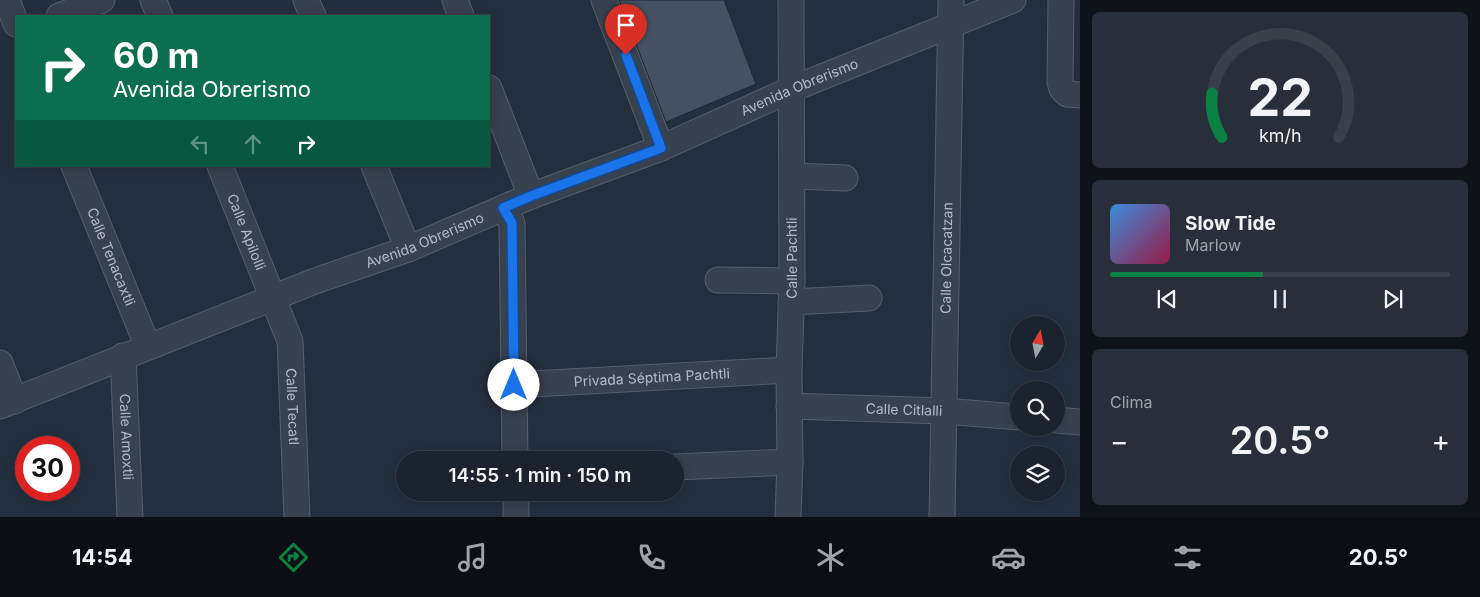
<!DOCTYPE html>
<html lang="es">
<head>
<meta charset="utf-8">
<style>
  :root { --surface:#1b232e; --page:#282f3a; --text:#f1f3f6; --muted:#a0a4aa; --line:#39404a; --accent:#0b8043 }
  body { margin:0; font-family:Inter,sans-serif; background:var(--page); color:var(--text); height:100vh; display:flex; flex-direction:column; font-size:19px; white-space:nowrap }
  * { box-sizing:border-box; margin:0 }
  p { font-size:16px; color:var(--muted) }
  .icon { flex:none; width:28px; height:28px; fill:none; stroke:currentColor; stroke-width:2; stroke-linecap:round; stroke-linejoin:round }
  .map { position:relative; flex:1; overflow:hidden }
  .details { display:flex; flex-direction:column; gap:12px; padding:12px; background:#0f1319; width:400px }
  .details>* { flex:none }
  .hud { position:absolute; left:15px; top:15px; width:475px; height:152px; border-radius:0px; box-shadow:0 2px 12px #0003,0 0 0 1px var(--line); background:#0b6e4f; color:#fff; overflow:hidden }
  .needle { width:32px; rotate:10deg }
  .fabs { position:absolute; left:1010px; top:316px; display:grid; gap:10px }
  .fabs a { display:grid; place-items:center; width:55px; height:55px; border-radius:50%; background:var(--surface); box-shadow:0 2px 12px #0003,0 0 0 1px var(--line); font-size:25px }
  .speed { position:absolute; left:15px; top:436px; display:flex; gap:10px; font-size:25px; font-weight:700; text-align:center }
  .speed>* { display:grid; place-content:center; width:65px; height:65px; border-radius:50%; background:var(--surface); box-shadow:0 2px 12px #0003,0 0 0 1px var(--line); line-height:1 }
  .speed .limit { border:8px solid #d22; background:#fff; color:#111 }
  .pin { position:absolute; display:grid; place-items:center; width:42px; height:42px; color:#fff; margin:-51px -21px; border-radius:50% 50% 50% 0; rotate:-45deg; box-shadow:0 0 5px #0007 }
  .pin .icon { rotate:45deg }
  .me { position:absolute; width:55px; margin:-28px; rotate:0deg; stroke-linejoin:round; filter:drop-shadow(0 0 4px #0008) }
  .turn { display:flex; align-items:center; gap:18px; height:105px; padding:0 15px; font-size:22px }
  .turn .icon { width:65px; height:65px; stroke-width:2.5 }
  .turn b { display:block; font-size:35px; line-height:42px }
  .lanes { display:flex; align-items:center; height:48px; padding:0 15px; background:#0003; justify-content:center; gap:25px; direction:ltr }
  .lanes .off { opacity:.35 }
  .big { font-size:38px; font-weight:600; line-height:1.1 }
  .details .widget { flex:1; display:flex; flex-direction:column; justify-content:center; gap:8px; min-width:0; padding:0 18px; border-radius:8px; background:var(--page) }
  .details .dial { align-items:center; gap:0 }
  .dial svg { height:130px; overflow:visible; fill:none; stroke:var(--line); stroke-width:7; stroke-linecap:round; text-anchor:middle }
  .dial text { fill:var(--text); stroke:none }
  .song { display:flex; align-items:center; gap:15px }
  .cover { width:60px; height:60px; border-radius:8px; background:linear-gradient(135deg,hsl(210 70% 55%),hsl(340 70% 35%)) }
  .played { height:5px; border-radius:2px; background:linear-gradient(90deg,var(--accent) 45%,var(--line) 45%) }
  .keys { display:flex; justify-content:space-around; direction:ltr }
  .heat { display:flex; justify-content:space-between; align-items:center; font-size:28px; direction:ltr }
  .trip { position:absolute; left:396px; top:451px; width:288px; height:50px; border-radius:25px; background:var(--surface); box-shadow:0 2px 12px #0003,0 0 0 1px var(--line); font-weight:600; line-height:50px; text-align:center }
  .menu { display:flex; height:80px; justify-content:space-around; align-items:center; background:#0b0e12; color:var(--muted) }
  .menu .icon { width:35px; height:35px }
  .menu .active { color:var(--accent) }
  .menu b { font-size:22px; color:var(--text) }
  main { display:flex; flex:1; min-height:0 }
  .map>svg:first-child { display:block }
</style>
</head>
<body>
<main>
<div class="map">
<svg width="1080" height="517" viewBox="0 0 1080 517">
  <rect width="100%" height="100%" fill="#242f3e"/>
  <polygon fill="#455162" stroke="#1f2835" points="619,0 724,0 756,84 666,122"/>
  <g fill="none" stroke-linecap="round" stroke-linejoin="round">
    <defs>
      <g id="minor">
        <polyline points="7,0 16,24"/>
        <polyline points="153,0 160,16"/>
        <polyline points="306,0 313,16"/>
        <polyline points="455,0 461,16"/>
        <polyline points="604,0 661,148"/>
        <polyline points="1061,0 1060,82 1062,89 1067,94 1080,95"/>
        <polyline points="59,16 102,0"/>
        <polyline points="489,88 531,196"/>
        <path id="s1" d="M74 166 148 347"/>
        <path id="s2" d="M220 166 290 341 297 517"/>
        <polyline points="374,166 408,249"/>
        <polyline points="793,176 845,178"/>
        <polyline points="503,208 512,223 515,460"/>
        <polyline points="718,280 792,281"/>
        <polyline points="791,302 869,298"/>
        <path id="s3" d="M123 356 130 517"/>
        <polyline points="0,363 15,401"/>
        <path id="s4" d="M514 385 789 370"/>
        <path id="s5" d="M0 406 315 281 408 249 531 196 661 148 792 89 1013 0"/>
        <path id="s6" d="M789 406 944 411 1019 417"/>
        <polyline points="1056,420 1080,422"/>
        <polyline points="675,467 790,462"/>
        <polyline points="516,492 516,517"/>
        <path id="s7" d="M788 517 790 462 789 370 792 281 791 0"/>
        <path id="s8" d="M942 517 951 0"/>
      </g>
    </defs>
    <use href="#minor" stroke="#565f6c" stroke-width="27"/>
    <use href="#minor" stroke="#38414e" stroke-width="25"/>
  </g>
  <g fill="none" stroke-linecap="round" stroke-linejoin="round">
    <defs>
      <polyline id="route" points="514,385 512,223 503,208 531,196 661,148 626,55"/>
    </defs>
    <use href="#route" stroke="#114b97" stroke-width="12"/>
    <use href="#route" stroke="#1a73e8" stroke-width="9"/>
  </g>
  <g text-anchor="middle" stroke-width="4.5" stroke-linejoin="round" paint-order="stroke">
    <g font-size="14" fill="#b4bcc9" stroke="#1d2633">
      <text dy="5" stroke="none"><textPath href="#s5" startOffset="861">Avenida Obrerismo</textPath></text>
      <text dy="5" stroke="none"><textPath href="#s2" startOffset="71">Calle Apilolli</textPath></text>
      <text dy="5" stroke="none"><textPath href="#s5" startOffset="456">Avenida Obrerismo</textPath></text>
      <text dy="5" stroke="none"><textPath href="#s1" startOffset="98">Calle Tenacaxtli</textPath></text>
      <text dy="5" stroke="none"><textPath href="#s7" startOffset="259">Calle Pachtli</textPath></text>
      <text dy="5" stroke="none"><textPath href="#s8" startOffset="259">Calle Olcacatzan</textPath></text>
      <text dy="5" stroke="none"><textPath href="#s4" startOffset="138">Privada Séptima Pachtli</textPath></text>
      <text dy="5" stroke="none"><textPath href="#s2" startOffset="254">Calle Tecatl</textPath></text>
      <text dy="5" stroke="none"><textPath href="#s6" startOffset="115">Calle Citlalli</textPath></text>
      <text dy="5" stroke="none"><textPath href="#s3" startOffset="81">Calle Amoxtli</textPath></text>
    </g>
  </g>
</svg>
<div class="fabs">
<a><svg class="needle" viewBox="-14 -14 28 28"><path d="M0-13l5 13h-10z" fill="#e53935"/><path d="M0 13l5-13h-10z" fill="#a0a4aa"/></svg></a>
<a><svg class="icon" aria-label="search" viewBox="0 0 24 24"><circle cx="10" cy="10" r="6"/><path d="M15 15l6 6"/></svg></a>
<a><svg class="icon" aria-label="layers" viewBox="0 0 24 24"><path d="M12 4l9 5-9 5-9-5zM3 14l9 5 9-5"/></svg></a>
</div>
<div class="speed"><div class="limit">30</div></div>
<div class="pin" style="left:626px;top:55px;background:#d93025"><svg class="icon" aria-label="arrive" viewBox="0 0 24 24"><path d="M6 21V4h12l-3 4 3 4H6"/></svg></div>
<svg class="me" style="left:514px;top:385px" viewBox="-20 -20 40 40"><circle r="19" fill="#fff"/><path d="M0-13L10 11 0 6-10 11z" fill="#1a73e8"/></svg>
<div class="trip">14:55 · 1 min · 150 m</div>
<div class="hud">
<div class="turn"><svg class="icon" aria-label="right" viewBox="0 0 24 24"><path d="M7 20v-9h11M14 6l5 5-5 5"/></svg><div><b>60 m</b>Avenida Obrerismo</div></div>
<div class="lanes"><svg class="icon off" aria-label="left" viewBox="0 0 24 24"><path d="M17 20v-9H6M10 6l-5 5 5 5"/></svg><svg class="icon off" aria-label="ahead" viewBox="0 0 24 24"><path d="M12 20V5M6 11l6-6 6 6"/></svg><svg class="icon" aria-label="right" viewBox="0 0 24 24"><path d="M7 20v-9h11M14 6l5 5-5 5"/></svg></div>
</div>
</div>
<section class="details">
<div class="widget dial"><svg viewBox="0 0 100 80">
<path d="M14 69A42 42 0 1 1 86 69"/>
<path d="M14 69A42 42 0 0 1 8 42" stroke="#0b8043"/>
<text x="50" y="56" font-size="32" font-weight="700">22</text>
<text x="50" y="72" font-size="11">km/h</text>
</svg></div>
<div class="widget">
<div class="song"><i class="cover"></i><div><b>Slow Tide</b><p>Marlow</p></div></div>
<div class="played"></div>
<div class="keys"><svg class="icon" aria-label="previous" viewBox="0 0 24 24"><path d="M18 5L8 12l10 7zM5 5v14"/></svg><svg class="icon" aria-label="pause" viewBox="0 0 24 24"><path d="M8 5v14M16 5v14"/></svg><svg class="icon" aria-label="next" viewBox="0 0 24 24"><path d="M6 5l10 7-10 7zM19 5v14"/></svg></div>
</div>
<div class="widget"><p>Clima</p>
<div class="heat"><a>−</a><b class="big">20.5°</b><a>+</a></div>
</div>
</section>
</main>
<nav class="menu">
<b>14:54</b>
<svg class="icon active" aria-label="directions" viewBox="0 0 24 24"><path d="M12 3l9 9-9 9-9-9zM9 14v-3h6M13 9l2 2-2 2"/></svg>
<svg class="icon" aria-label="music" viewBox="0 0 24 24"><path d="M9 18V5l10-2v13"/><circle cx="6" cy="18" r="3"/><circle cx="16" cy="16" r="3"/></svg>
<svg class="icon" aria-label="phone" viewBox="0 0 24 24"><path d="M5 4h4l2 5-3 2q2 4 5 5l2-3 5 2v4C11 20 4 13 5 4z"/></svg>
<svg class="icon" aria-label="climate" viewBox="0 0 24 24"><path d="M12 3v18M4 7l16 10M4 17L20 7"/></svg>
<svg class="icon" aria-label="car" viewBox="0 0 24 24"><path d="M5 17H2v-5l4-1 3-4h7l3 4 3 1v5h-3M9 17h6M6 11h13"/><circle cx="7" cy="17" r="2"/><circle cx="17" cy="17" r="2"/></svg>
<svg class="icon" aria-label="filters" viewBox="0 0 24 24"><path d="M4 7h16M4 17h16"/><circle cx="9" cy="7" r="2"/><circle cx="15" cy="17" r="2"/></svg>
<b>20.5°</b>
</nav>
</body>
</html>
